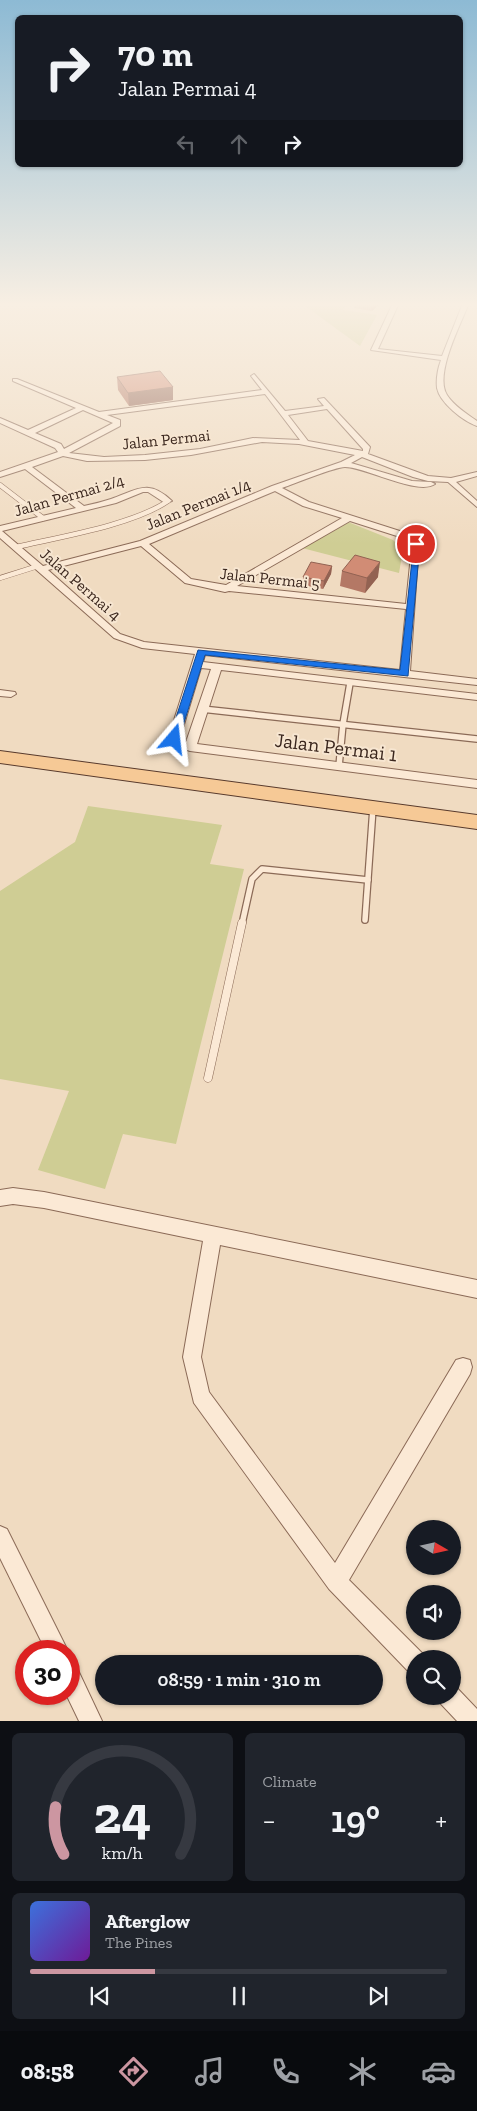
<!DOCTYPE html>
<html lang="en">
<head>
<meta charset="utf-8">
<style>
  :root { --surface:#171b24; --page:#20242c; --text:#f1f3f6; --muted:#9ea1a6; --line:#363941; --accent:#cc96a1 }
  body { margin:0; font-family:"Zilla Slab",serif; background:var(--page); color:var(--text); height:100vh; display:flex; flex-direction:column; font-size:19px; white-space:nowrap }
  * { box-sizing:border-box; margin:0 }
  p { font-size:16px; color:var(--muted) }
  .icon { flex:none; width:28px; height:28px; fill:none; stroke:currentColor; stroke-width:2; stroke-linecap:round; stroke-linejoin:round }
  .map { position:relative; height:1721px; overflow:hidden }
  .panel { display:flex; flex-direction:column; gap:12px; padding:12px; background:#0d0f14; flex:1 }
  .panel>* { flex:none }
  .hud { position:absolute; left:15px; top:15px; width:448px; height:152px; border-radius:8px; box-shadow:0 1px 4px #0004; background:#171b24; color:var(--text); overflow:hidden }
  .needle { width:32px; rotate:99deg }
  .buttons { position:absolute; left:406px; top:1520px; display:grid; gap:10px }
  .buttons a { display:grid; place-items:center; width:55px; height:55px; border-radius:50%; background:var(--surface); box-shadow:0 1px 4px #0004; font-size:25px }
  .speed { position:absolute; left:15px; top:1640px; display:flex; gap:10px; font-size:25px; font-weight:700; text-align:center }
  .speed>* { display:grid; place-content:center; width:65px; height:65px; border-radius:50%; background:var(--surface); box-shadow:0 1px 4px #0004; line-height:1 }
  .speed .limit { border:8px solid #d22; background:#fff; color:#111 }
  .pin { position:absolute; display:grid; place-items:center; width:42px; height:42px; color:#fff; margin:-21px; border:2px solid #fff; border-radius:50%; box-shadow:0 1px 5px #0007 }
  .me { position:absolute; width:55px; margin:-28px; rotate:17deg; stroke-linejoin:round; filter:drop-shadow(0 0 4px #0008) }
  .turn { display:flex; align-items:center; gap:18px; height:105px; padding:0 20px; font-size:22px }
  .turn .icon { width:65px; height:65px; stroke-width:2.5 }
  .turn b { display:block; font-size:35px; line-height:42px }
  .lanes { display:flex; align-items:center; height:48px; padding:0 20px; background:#0003; justify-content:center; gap:25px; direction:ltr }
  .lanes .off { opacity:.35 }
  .big { font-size:38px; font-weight:600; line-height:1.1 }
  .panel .widget { flex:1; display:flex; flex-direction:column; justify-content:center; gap:8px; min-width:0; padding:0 18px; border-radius:8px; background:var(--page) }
  .panel .dial { align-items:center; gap:0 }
  .dial svg { height:130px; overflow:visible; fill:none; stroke:var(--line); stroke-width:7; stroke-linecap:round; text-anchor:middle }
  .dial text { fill:var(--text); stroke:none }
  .song { display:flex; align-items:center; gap:15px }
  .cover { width:60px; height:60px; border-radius:8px; background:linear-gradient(135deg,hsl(220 70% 55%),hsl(280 70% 35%)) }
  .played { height:5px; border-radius:2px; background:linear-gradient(90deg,var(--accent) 30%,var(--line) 30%) }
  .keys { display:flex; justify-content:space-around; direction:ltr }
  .heat { display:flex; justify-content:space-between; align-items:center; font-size:28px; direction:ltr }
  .panel .tiles { flex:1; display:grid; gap:12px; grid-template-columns:1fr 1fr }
  .widget:last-child { grid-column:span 2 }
  .trip { position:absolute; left:95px; top:1655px; width:288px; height:50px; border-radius:25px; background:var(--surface); box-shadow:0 1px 4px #0004; font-weight:600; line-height:50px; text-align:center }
  .menu { display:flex; height:80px; justify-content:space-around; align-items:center; background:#090b0e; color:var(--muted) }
  .menu .icon { width:35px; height:35px }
  .menu .current { color:var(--accent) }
  .menu b { font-size:22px; color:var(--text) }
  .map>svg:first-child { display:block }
</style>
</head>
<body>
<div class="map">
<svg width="477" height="1721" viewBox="0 0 477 1721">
  <rect width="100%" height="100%" fill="#f0dbc1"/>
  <g fill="#cfcd94">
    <polygon points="301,303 348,303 343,310 377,315 360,346"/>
    <polygon points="348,522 393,540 403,550 399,573 302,548"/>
    <polygon points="88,806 222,825 210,864 244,869 176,1144 123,1134 105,1189 38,1170 69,1091 0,1079 0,891 75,842"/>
  </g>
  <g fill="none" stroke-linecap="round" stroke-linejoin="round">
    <defs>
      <g id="service-far2">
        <polyline points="0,485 43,518"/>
        <path d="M16 547C59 537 133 525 168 501"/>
        <polyline points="0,578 38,566"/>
      </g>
      <g id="service-far1">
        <polyline points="202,709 477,739"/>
        <polyline points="339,766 343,724 350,683"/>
        <polyline points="365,920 373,808"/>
        <polyline points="242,924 252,879 262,869 368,880"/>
      </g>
      <polyline id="service" points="208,1078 242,923"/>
      <g id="minor">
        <path d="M393 303H399L378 349 442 356 463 303H469C461 324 434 374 447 395 454 406 467 414 477 421V426C463 421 440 403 437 388 436 379 438 368 441 360L371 350Z"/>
        <path d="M254 374 285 411 324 406 318 399 324 398 370 447 368 454 428 476 451 478 477 472V476L456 482 477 501V507L448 482 428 481 413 477 362 457 351 463 412 481 431 482 435 484C418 496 365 467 345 467 335 467 294 484 282 488L309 502 406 533 419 542 410 671 477 679V685L205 655 203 662 477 694V700L221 670 197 744 477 780V788L190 751 175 746 168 739 195 654 142 648 114 638 0 538V526L76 508 25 469 0 477V472L58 452 55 448 0 423V418L28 430 76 408 13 381V379H17L99 412 262 390 251 376ZM265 394 300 440 253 438 200 449 145 455 104 457 69 453 120 426V420L107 415ZM327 409 363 449V451L308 441 288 415ZM83 410 113 423 64 449 61 444 35 433ZM262 442 299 444 355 455 341 462 272 486 140 541 43 566 2 531 116 503 143 492H148L165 503 172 501C148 478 137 490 111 499 102 502 93 504 84 506L32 467 63 456 87 461 145 460 191 455ZM275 491 303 506 342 518 226 585 191 579 149 544ZM350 521 400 537 412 545 406 604 237 586ZM141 546 185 583 225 592 229 591 406 609 400 670 144 642 120 634 48 570ZM201 668 211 669 186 742 180 738Z"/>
        <polygon points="0,690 15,692 16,694 11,697 0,696"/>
        <polygon points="13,1188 44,1192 477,1280 477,1298 220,1245 201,1357 209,1392 335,1563 456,1360 463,1358 470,1360 472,1367 470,1374 349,1580 423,1654 425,1659 415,1659 415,1673 407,1670 329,1589 194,1403 183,1357 203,1241 44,1208 13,1204 0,1206 0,1190"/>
        <polygon points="0,1526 7,1529 68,1651 46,1651 0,1558"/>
        <polygon points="69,1665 77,1668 102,1721 79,1721 66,1694 69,1694"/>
        <polygon points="452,1686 457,1688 477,1709 477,1721 457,1721 441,1704 438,1696 452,1696"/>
      </g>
      <polygon id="primary" points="0,751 477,815 477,829 0,763"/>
    </defs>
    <use href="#service-far2" stroke="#8b6a57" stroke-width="5.5"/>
    <use href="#service-far1" stroke="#8b6a57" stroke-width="8"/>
    <use href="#service" stroke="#8b6a57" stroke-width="9"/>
    <use href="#minor" stroke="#8b6a57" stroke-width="2"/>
    <use href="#primary" stroke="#583a2c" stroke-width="2"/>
    <use href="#service-far2" stroke="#fbe9d5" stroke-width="4.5"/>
    <use href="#service-far1" stroke="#fbe9d5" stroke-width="5.5"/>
    <use href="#service" stroke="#fbe9d5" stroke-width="8"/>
    <use href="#minor" fill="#fbe9d5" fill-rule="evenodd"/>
    <use href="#primary" fill="#f6c996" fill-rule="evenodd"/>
  </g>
  <g fill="#b47865">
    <polygon points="355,303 381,303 372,311 354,308"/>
    <polygon points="117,377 173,387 173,400 129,406 118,390"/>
    <polygon points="332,566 331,574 323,589 303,585 303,577"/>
    <polygon points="342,571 378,577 365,593 340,586"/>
  </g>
  <g fill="#926252">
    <polygon points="372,303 381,303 372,311"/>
    <polygon points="173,387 173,400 129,406 128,393"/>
    <polygon points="380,562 378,577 365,593 367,578"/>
    <polygon points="332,566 331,574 323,589 324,581"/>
  </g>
  <g fill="#d18c75" stroke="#926252">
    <polygon points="160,371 173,387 128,393 117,377"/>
    <polygon points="355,555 380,562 367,578 342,571"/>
    <polygon points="311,562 332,566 324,581 303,577"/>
  </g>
  <linearGradient id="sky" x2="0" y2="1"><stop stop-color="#8dbad4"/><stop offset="0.56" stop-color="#f8efe3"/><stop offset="1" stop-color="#f8efe3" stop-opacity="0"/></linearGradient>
  <rect width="477" height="544" fill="url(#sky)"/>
  <polygon fill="#1a73e8" stroke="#114b97" points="414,542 420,544 408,676 205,655 179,739 177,742 170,742 169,739 198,650 400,670"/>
  <g text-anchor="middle" stroke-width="4" stroke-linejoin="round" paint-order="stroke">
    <g font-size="16" fill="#3a261d" stroke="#f7e6d1">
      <text transform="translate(166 439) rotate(-6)" y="6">Jalan Permai</text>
      <text transform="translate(69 495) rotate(-16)" y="6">Jalan Permai 2/4</text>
      <text transform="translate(198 504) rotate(-22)" y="6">Jalan Permai 1/4</text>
      <text transform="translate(270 578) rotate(6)" y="6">Jalan Permai 5</text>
      <text transform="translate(81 584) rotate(41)" y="6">Jalan Permai 4</text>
    </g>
    <g font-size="20" fill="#3a261d" stroke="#f7e6d1">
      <text transform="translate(336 747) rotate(7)" y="7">Jalan Permai 1</text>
    </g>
  </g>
</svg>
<div class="buttons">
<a><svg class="needle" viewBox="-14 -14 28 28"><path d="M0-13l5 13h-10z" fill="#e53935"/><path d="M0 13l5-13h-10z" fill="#9ea1a6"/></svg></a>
<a><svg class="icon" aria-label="sound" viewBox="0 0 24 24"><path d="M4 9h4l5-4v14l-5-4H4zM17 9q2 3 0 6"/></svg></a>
<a><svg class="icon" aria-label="search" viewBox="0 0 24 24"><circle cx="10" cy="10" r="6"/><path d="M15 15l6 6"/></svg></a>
</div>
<div class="speed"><div class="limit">30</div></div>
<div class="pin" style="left:416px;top:544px;background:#d93025"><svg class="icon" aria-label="arrive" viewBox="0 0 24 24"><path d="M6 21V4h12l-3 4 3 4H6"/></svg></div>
<svg class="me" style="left:174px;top:739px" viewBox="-20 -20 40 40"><path d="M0-17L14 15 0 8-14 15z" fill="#1a73e8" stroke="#fff" stroke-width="4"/></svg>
<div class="trip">08:59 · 1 min · 310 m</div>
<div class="hud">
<div class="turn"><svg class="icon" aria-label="right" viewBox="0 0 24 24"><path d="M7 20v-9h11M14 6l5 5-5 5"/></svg><div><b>70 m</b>Jalan Permai 4</div></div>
<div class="lanes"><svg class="icon off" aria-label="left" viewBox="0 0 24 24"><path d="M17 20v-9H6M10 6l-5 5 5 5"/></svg><svg class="icon off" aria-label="ahead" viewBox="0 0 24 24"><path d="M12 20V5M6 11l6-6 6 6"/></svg><svg class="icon" aria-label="right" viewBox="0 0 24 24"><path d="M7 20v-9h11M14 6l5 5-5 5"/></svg></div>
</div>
</div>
<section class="panel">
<div class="tiles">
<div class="widget dial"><svg viewBox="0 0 100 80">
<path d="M14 69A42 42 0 1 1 86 69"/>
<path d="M14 69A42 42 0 0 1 9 40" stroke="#cc96a1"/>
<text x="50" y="56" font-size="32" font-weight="700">24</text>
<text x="50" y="72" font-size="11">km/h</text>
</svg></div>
<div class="widget"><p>Climate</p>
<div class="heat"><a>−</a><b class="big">19°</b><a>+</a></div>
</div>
<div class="widget">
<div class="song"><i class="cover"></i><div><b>Afterglow</b><p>The Pines</p></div></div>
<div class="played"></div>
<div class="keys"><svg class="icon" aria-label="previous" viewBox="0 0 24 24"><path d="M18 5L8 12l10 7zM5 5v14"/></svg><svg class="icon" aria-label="pause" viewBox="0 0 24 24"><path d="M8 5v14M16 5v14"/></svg><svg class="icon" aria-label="next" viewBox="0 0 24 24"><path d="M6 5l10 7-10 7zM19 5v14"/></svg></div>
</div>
</div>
</section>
<nav class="menu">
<b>08:58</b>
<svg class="icon current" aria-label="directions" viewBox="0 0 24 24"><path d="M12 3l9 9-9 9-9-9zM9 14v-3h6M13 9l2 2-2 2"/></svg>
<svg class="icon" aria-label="music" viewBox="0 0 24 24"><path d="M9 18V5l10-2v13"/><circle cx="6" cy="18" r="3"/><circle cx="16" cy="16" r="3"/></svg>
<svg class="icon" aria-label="phone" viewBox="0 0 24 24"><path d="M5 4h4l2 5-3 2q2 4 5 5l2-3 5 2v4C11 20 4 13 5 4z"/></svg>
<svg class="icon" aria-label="climate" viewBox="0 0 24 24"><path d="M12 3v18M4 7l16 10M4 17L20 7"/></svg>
<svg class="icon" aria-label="car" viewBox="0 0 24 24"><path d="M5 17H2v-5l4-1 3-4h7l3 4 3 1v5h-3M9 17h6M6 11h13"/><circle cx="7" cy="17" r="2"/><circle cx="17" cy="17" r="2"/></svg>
</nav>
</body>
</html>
